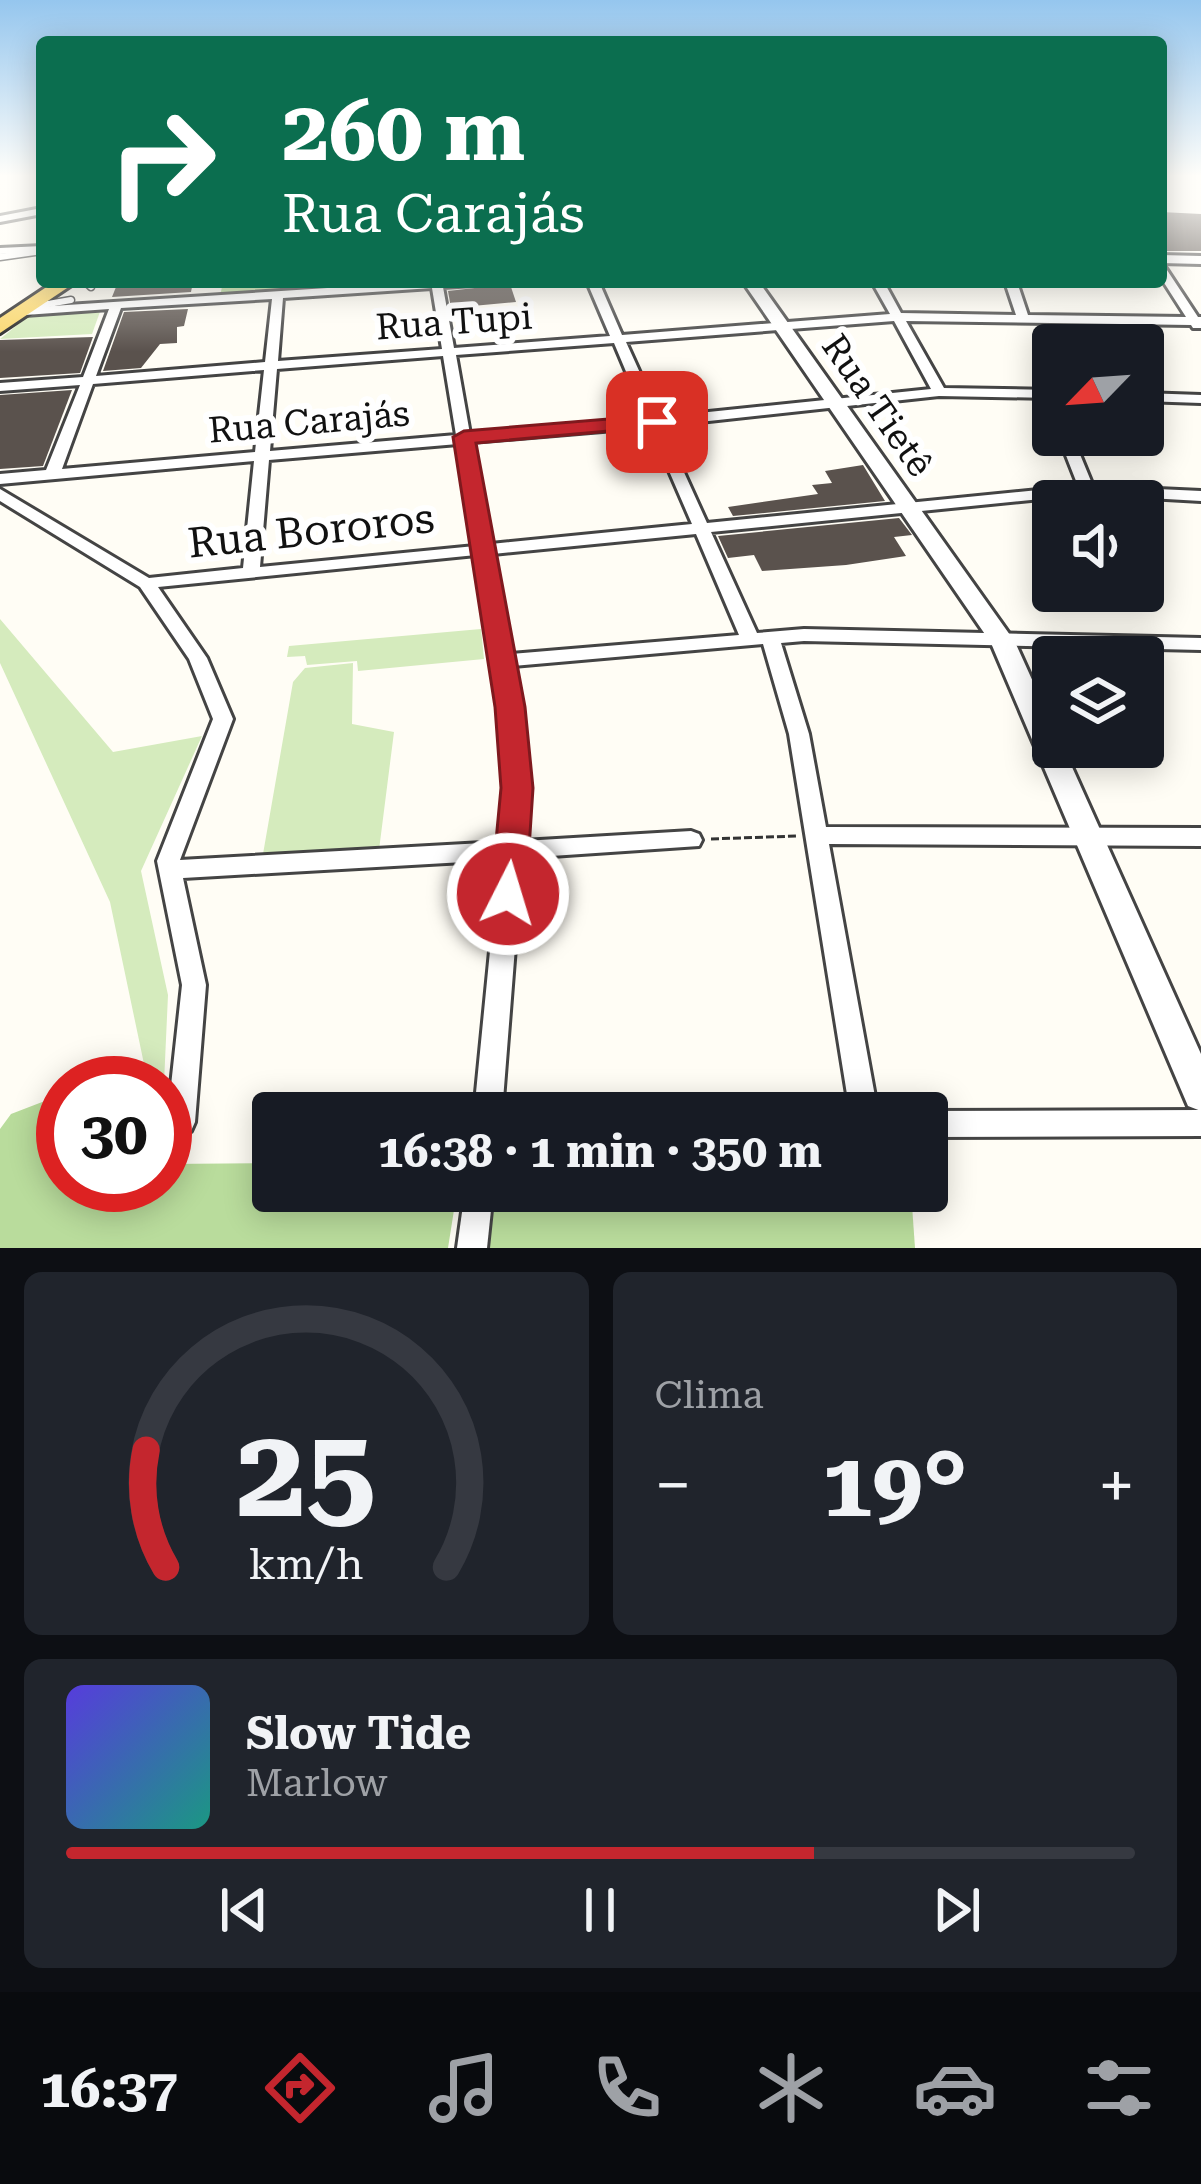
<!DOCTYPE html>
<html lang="pt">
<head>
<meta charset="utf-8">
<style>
  :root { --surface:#171b24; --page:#20242c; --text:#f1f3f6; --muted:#9ea1a6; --line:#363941; --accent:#c4262e }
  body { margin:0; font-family:"Roboto Serif",serif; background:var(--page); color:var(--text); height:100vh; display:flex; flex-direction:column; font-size:45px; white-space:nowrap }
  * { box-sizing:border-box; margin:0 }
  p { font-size:39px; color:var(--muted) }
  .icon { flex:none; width:66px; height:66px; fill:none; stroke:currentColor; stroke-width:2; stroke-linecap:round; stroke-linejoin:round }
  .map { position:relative; height:1248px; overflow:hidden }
  .sheet { display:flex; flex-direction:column; gap:24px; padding:24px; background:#0d0f14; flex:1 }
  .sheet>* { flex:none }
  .banner { position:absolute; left:36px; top:36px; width:1131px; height:252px; border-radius:12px; box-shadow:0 6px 30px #0003; background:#0b6e4f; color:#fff; overflow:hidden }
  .needle { width:78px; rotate:245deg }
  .buttons { position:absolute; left:1032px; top:324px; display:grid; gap:24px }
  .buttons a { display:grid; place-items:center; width:132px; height:132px; border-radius:12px; background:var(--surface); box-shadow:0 6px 30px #0003; font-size:60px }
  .speed { position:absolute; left:36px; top:1056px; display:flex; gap:24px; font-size:60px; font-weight:700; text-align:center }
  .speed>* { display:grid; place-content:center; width:156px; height:156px; border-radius:50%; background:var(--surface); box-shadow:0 6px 30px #0003; line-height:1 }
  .speed .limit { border:18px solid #d22; background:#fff; color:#111 }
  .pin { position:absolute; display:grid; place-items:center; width:102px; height:102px; color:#fff; margin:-51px; border-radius:24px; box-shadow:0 6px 18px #0006 }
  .me { position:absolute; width:132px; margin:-66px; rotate:5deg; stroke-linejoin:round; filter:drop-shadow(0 0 9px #0008) }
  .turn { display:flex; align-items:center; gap:42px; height:252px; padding:0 48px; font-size:54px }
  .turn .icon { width:156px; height:156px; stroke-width:2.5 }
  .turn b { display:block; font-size:84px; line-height:102px }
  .big { font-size:90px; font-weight:700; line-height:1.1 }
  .sheet .card { flex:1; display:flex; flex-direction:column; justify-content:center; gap:18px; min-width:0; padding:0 42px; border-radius:18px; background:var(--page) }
  .sheet .dial { align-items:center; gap:0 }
  .dial svg { height:312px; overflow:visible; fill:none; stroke:var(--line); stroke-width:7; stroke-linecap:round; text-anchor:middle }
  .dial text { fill:var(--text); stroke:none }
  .song { display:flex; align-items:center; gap:36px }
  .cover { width:144px; height:144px; border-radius:18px; background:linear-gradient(135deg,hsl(250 70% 55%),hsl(170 70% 35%)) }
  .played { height:12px; border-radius:6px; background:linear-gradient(90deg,var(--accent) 70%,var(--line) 70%) }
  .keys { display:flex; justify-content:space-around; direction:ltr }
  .heat { display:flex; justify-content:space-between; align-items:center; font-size:66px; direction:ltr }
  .sheet .tiles { flex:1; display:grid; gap:24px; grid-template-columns:1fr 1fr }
  .card:last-child { grid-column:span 2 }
  .trip { position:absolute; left:252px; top:1092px; width:696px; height:120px; border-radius:12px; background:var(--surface); box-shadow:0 6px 30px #0003; font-weight:700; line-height:120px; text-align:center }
  .tabs { display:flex; height:192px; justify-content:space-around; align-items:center; background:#090b0e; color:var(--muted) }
  .tabs .icon { width:84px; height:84px }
  .tabs .on { color:var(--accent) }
  .tabs b { font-size:54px; color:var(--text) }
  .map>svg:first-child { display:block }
</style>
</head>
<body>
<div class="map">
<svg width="1201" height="1248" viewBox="0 0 1201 1248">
  <rect width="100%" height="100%" fill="#fffdf5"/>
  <g fill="#d5ebbd">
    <polygon points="101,309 92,334 0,339 31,314"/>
    <polygon points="0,619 113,752 202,736 141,871 168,995 164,1083 148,1083 110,902 0,663"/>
    <polygon points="481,629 484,659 358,671 357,661 307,665 305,656 287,657 289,646"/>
    <polygon points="353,663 352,724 394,732 379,850 263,854 293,682 305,668"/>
  </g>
  <g fill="#b9dc9c">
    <polygon points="223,282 428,282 220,296"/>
    <polygon points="63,1094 63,1185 165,1185 165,1164 273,1163 273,1191 457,1191 448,1248 0,1248 0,1129 11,1114"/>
    <polygon points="496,1191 911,1191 915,1248 489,1248"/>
  </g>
  <g fill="#5a524d">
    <polygon points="1161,212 1201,214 1201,251 1161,251"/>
    <polygon points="118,282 193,282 191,292 112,297"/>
    <polygon points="510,284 516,302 451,308 448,291"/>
    <polygon points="188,309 184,326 177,327 177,343 160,344 141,368 103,371 124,312"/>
    <polygon points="93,337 80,373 0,378 0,340"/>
    <polygon points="72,390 43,466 0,469 0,395"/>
    <polygon points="863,465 885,501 733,516 728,507 818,494 812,485 832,483 825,471"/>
    <polygon points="899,518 912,535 894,537 906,556 846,565 762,571 754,555 728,558 718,536"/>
  </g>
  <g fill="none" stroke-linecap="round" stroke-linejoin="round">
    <defs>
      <g id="service">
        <polyline points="0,257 42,251"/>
        <polyline points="86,282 91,287"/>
        <polyline points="31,307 71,300"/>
      </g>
      <g id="minor">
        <polygon points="42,208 42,214 0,222 0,216"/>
        <polygon points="42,246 42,252 0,254 0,248"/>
        <path d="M1161 266 1165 267 1198 317H1201V328H1193L1191 325 906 321 944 388 1053 390V398L939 396 663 426 707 523 1078 486 1058 435H1072L1093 486 1201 491V501L1096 495 1089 501 1081 495 711 532 757 633 804 629 1201 638V650L804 641 781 643 809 734 826 827 1201 828V846L829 844 878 1113H850L789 734 763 644 513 666 528 788 523 841 691 831 699 834 702 840 699 846 522 858 502 1113H474L499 860 183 878 206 985 195 1122 191 1131 181 1135 171 1131 167 1122 182 985 157 861 213 719 189 659 140 587 0 501V489L149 578 243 568 254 461 0 484V474L46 470 80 385 0 391V383L83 377 109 309 25 315 19 311 21 308 420 282H479L473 285 443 287 454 348 610 336 587 282H599L622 335 890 314 872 282H884L901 313 1016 315 1005 282H1017L1028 315 1186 317 1161 278ZM432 288 442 349 278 361 283 298ZM272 299 265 362 96 376 121 308ZM894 321 931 389 660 417 626 342ZM614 343 646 419 470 434 456 355ZM443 356 456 435 270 451 277 369ZM264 370 255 452 62 469 93 384ZM650 427 692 524 491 544 472 442ZM458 444 475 546 260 567 269 460ZM696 534 739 635 511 654 493 554ZM476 555 494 661 506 788 501 842 180 860 233 719 207 658 158 587Z"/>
        <polygon points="1143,393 1201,395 1201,403 1143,401"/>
        <polygon points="1201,1110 1201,1136 927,1137 927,1113 921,1113 927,1111"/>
        <polygon points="465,1191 493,1191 487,1248 457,1248"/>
      </g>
      <g id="tertiary">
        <polygon points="1161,255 1201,256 1201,264 1161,263"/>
        <polygon points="743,282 759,282 1015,642 1053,726 1053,747 1063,747 1201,1054 1201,1111 1188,1106 991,643"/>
      </g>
      <polygon id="primary" points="54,282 76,282 0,333 0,318"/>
    </defs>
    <use href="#service" stroke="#444" stroke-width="9"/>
    <use href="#minor" stroke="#444" stroke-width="6"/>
    <use href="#tertiary" stroke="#444" stroke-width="6"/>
    <use href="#primary" stroke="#222" stroke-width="6"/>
    <polyline stroke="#333" stroke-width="3" stroke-dasharray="8 3" stroke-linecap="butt" points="711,839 798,836"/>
    <use href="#service" stroke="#fff" stroke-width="6"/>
    <use href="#minor" fill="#fff" fill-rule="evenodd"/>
    <use href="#tertiary" fill="#fff" fill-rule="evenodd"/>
    <use href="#primary" fill="#f9d66b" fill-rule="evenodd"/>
  </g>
  <linearGradient id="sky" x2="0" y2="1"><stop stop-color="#95c6ee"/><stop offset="0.5" stop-color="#fffefa"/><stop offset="1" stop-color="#fffefa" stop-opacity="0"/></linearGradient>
  <rect width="1201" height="352" fill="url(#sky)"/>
  <polygon fill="#c4262e" stroke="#7f191e" stroke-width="3" points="657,415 668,422 665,426 476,443 525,707 533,788 526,894 521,904 508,909 496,904 491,894 501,788 495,707 453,437 464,431"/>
  <g text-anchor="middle" stroke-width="12" stroke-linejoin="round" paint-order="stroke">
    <g font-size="36" fill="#111" stroke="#fff">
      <text transform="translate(454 321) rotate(-4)" y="13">Rua Tupi</text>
      <text transform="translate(878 405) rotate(55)" y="13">Rua Tietê</text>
      <text transform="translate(309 421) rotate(-5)" y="13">Rua Carajás</text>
    </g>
    <g font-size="42" fill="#111" stroke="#fff">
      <text transform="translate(311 530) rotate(-6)" y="15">Rua Bororos</text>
    </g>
  </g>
</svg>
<div class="buttons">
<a><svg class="needle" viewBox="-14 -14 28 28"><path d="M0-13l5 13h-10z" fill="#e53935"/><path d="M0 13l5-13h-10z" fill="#9ea1a6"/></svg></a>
<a><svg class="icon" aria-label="sound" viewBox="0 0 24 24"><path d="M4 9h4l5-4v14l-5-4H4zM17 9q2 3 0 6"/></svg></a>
<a><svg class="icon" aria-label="layers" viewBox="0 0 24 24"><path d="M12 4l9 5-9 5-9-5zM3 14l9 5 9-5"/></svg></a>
</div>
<div class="speed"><div class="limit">30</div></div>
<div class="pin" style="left:657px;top:422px;background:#d93025"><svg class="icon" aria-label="arrive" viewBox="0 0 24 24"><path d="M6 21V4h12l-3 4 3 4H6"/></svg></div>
<svg class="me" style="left:508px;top:894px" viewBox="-20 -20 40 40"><circle r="17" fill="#c4262e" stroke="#fff" stroke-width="3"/><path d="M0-11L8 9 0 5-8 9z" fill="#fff"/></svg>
<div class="trip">16:38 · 1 min · 350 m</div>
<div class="banner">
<div class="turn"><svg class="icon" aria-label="right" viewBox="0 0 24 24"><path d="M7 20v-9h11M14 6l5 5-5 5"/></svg><div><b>260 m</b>Rua Carajás</div></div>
</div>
</div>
<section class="sheet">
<div class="tiles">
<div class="card dial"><svg viewBox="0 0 100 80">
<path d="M14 69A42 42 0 1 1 86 69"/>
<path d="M14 69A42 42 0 0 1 9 39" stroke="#c4262e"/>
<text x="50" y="56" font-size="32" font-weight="700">25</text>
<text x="50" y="72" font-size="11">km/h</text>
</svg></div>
<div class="card"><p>Clima</p>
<div class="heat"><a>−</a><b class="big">19°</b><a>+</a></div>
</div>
<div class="card">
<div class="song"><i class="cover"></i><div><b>Slow Tide</b><p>Marlow</p></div></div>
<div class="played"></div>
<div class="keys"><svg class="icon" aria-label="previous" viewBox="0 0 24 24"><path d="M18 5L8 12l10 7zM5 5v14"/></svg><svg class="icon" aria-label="pause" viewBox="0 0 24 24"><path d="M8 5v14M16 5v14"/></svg><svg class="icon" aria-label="next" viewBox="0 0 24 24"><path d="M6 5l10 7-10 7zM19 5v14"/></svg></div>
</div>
</div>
</section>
<nav class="tabs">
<b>16:37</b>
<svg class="icon on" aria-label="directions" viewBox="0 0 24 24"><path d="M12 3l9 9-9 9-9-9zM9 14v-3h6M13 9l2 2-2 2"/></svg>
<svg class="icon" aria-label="music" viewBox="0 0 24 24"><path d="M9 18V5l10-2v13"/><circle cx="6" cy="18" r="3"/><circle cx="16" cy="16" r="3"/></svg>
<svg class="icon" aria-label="phone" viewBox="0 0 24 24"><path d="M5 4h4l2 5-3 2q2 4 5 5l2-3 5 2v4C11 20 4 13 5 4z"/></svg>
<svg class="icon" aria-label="climate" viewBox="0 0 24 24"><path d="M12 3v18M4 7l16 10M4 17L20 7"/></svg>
<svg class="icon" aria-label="car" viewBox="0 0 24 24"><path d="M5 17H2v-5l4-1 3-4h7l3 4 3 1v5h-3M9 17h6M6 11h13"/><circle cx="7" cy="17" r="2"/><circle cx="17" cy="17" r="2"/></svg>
<svg class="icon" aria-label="filters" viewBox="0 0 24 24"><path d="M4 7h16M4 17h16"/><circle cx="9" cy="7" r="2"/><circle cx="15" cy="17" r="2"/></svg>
</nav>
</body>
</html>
